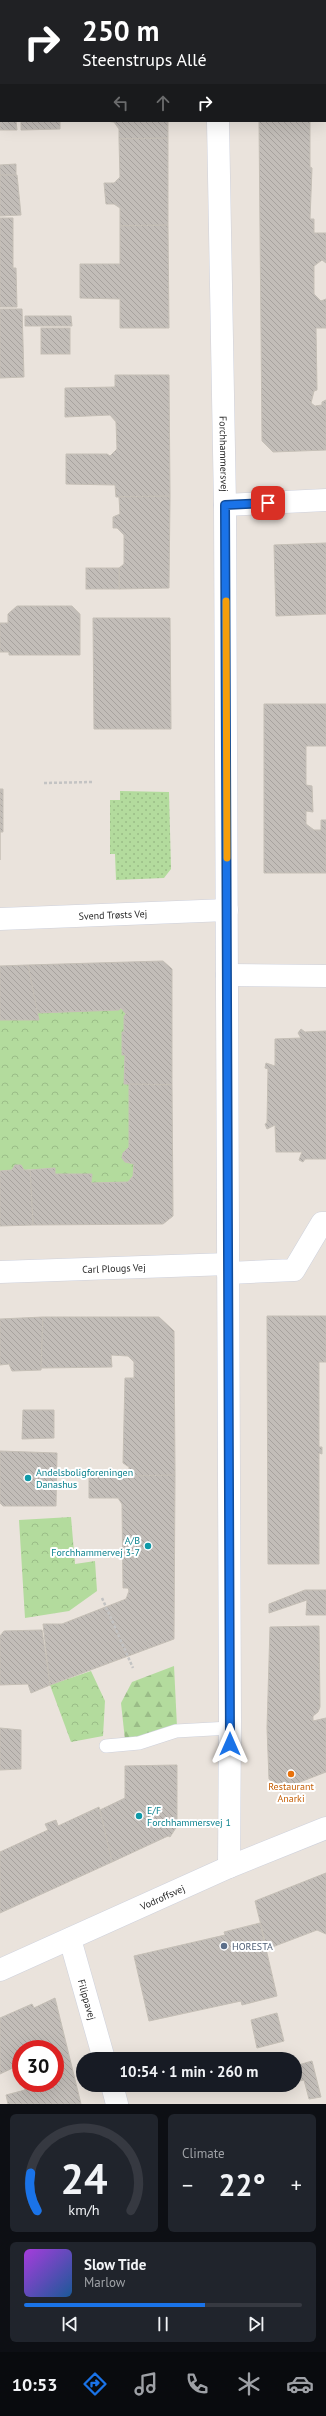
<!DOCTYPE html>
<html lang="en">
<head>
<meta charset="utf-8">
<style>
  :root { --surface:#171b24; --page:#20242c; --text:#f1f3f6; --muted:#9ea1a6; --line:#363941; --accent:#1a73e8 }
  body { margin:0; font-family:"PT Sans",sans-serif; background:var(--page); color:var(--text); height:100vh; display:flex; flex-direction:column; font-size:15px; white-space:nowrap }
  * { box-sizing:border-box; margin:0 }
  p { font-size:13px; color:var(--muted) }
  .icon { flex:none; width:22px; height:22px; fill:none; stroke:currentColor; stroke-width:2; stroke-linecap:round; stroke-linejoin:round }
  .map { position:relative; height:2104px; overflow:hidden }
  .side { display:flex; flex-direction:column; gap:10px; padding:10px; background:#0d0f14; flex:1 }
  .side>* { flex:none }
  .banner { position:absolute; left:0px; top:0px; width:326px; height:122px; box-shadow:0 4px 16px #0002; background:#202124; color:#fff; overflow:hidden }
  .speed { position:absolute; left:12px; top:2040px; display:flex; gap:8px; font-size:20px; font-weight:700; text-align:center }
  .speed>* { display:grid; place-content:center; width:52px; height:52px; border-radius:50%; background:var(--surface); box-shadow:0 4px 16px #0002; line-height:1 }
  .speed .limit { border:6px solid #d22; background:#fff; color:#111 }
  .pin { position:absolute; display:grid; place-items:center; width:34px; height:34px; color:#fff; margin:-17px; border-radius:8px; box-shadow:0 2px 6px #0006 }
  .me { position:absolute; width:44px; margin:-22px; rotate:0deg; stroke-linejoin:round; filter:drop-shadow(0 0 3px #0008) }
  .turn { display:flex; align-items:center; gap:14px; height:84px; padding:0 16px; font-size:18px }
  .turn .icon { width:52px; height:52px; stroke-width:2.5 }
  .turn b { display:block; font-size:28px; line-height:34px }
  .lanes { display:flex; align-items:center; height:38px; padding:0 16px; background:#0003; justify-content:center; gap:20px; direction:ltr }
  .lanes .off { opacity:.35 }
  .big { font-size:30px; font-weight:800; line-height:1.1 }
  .side .card { flex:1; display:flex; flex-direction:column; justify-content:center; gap:6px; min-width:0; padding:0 14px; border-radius:6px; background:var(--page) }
  .side .dial { align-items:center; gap:0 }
  .dial svg { height:104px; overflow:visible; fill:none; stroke:var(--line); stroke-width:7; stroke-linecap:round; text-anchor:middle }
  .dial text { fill:var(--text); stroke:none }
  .song { display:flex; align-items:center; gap:12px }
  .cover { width:48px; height:48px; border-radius:6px; background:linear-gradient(135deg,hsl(280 70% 55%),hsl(210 70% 35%)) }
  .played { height:4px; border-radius:2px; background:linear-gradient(90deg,var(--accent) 65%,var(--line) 65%) }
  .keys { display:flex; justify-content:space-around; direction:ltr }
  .heat { display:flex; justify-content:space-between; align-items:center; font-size:22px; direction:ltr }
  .side .tiles { flex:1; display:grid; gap:10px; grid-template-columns:1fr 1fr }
  .card:last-child { grid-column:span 2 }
  .trip { position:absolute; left:76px; top:2052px; width:226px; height:40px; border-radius:20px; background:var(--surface); box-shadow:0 4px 16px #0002; font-weight:800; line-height:40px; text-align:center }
  .dock { display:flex; height:64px; justify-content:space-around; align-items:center; background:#090b0e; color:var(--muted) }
  .dock .icon { width:28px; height:28px }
  .dock .selected { color:var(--accent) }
  .dock b { font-size:18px; color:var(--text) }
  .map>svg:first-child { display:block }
</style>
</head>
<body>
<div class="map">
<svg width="326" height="2104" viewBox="0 0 326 2104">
  <defs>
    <pattern id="grass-dots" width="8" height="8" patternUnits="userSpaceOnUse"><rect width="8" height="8" fill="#b3db9d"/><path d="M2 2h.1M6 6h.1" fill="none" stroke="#9abc87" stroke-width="1.8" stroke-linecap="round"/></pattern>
    <pattern id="forest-firs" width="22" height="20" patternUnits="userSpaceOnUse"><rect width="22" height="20" fill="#b3db9d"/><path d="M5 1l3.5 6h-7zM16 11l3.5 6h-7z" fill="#9abc87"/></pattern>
    <pattern id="park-crowns" width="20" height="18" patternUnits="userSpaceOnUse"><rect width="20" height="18" fill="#b3db9d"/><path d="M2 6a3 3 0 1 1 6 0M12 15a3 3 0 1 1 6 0" fill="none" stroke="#9abc87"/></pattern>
    <pattern id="building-back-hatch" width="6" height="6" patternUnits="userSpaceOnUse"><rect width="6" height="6" fill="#c2bdb8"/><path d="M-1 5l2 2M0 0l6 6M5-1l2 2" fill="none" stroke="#a7a29e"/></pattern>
  </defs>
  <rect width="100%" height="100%" fill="#eae3dc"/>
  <polygon fill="url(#grass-dots)" points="120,791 169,792 171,869 164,878 116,880 115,854 110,854 110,800 120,800"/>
  <polygon fill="url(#forest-firs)" points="174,1666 177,1727 125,1740 121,1703 132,1682"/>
  <g fill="url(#park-crowns)">
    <polygon points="121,1008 126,1014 124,1016 124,1032 122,1033 122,1055 125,1055 124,1084 129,1084 129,1147 123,1153 125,1162 134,1164 133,1176 128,1182 91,1183 91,1174 55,1174 55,1168 24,1170 21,1165 15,1165 12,1170 0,1171 0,1020 38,1020 37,1013 118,1010"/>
    <polygon points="71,1517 75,1564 95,1561 97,1591 69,1611 25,1618 19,1520"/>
    <polygon points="91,1671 105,1701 103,1736 71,1742 50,1685"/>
  </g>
  <g fill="url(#building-back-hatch)" stroke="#c5bfb6">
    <polygon points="0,0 16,1 1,1 0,102"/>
    <rect x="103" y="0" width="65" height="1"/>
    <rect x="259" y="0" width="58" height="1"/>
    <polygon points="0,104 1,121 16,121 17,130 0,130"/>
    <polygon points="21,121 60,121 60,129 21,130"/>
    <polygon points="105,121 168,121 168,138 119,139 119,129 114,122"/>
    <polygon points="259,121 310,121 310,167 312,168 310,219 314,219 314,233 326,233 326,263 322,260 314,266 314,294 321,301 326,299 326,328 316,328 317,390 314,391 311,403 315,406 322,405 322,402 326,400 326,450 273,452 262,441"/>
    <polygon points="168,138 168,225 120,226 120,208 114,204 106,204 104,183 114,183 120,177 119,139"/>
    <polygon points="16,164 16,175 0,175 0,165"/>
    <polygon points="0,175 17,175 21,215 0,216"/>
    <polygon points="0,218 13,218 13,268 16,268 17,307 0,307"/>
    <polygon points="168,225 169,328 120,328 120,299 80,298 80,264 120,264 120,226"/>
    <polygon points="0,309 22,309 24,377 0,378"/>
    <polygon points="25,316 71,316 72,326 25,326"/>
    <rect x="41" y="328" width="29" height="26"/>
    <polygon points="115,375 169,375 170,496 116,497 115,485 66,484 66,454 107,454 110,456 117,449 116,422 110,415 65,417 65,388 115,387"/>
    <polygon points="170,496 169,588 119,589 119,568 124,564 124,535 117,528 113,528 113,517 120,514 119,497"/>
    <polygon points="326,543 326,614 276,616 274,545"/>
    <rect x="86" y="568" width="33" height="21"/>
    <polygon points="17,606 72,606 80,614 80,655 9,655 9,652 0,652 0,623 8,623 8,614"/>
    <polygon points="93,618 170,618 171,729 94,729"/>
    <polygon points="264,704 326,704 326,746 306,746 306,785 312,786 313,812 306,811 306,824 314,830 321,830 321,820 326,820 326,873 264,873"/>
    <polygon points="0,789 3,789 3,832 0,832 0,860"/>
    <polygon points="163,961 172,969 172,1085 124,1084 125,1055 122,1055 122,1032 124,1032 124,1016 126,1014 121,1008 119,1010 37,1013 28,965"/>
    <polygon points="28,965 39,1020 0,1020 0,966"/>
    <polygon points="301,1029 305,1032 326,1031 326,1159 305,1159 303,1162 299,1160 302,1152 276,1152 275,1125 267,1129 265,1124 267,1123 268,1069 265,1068 266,1063 275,1066 275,1039 301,1038 298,1033"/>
    <polygon points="129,1084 172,1085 173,1216 163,1224 33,1225 30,1170 55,1168 55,1174 92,1174 91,1183 128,1182 133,1176 134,1164 125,1162 122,1158 123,1153 129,1147"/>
    <polygon points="15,1165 21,1165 24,1170 30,1170 33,1225 0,1226 0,1171 12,1170"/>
    <polygon points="267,1316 326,1316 326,1362 319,1362 319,1447 322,1447 322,1454 319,1453 319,1564 268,1564"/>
    <polygon points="43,1317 41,1370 12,1371 9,1364 0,1365 0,1319"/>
    <polygon points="43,1317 159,1317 174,1331 175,1475 129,1477 129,1467 123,1463 125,1378 134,1378 134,1362 128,1356 111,1355 112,1367 41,1368"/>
    <polygon points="23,1410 54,1410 54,1438 22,1439"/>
    <polygon points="0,1451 57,1453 56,1506 3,1506 0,1503"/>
    <polygon points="175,1475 174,1639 50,1685 43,1624 62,1624 126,1599 129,1591 128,1588 123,1588 122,1504 118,1498 89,1498 89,1477"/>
    <polygon points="305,1590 326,1590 326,1615 306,1615 307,1600 269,1613 269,1604"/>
    <polygon points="319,1626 320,1707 318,1712 313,1716 313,1721 326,1718 326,1772 282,1789 269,1779 267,1728 270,1627"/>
    <polygon points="42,1630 50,1685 31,1693 28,1684 0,1685 0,1636 4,1631"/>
    <polygon points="0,1728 21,1730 21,1769 0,1770"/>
    <polygon points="177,1765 177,1822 179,1823 170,1837 168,1836 112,1862 100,1810 125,1798 125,1766"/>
    <polygon points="99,1807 112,1862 0,1913 0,1852 48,1830 45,1824 56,1820 58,1826"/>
    <polygon points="326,1873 326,1934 317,1930 267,1949 255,1901"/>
    <polygon points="260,1923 277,1996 242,2005 241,2001 149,2021 134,1956 225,1935 224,1932"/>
    <polygon points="55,1998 81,2104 8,2104 6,2095 25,2090 23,2083 55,2083 55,2049 21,2049 21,2074 19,2065 0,2074 0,2018 32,2004 34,2008"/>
    <polygon points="277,2013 284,2041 257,2048 251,2020"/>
    <polygon points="312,2061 321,2097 309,2099 304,2080 295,2082 295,2066"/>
  </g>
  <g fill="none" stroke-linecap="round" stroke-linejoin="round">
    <defs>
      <polyline id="service" points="106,1746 139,1743 176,1731 230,1728"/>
      <g id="minor">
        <polyline points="215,0 215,1"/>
        <path id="s1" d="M218 121 225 505 230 1720 229 1867"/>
        <polyline points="225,505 326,500"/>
        <path id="s2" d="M0 919 227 910"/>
        <polyline points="227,975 326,976"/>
        <path id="s3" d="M0 1272 228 1264"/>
        <polyline points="228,1273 294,1270 322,1223 326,1223"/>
        <path id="s4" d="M70 1939 104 2059"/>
        <path id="s5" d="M0 1970 229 1867 326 1828"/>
        <polyline points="112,2085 117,2104"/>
      </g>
    </defs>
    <use href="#service" stroke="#ced1dc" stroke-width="14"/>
    <use href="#minor" stroke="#ced1dc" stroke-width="23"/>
    <g stroke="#c3c3c3" stroke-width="2.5" stroke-dasharray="3 2" stroke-linecap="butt">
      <polyline points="44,783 93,782"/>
      <polyline points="102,1598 133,1668"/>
    </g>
    <use href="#service" stroke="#fff" stroke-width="13"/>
    <use href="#minor" stroke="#fff" stroke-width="22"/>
  </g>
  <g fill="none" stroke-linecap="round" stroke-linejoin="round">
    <defs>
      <polyline id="route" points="230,1744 225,505 268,503"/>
    </defs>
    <use href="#route" stroke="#114b97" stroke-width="10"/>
    <use href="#route" stroke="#1a73e8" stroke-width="7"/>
    <polyline stroke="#f59e0b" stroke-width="7" points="226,601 227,858"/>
  </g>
  <g fill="#0f9aa8" stroke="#fff" stroke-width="1.5">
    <circle cx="28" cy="1478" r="4"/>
    <circle cx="148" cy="1546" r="4"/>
    <circle cx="139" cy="1816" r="4"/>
  </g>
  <circle fill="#e8710a" stroke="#fff" stroke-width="1.5" cx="291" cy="1774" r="4"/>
  <circle fill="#5c6f8a" stroke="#fff" stroke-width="1.5" cx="224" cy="1946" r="4"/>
  <g text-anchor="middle" stroke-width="4" stroke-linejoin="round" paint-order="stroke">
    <g font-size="10" fill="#292929" stroke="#fff">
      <text dy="4" stroke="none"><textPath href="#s1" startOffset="333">Forchhammersvej</textPath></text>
      <text dy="4" stroke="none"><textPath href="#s2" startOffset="113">Svend Trøsts Vej</textPath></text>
      <text dy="4" stroke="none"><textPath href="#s3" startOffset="114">Carl Plougs Vej</textPath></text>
      <text dy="4" stroke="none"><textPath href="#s5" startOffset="178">Vodroffsvej</textPath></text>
      <text dy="4" stroke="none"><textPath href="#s4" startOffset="63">Filippavej</textPath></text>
    </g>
    <g font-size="10" fill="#0d838f" stroke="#fff" text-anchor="start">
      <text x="36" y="1476">Andelsboligforeningen<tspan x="36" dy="12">Danashus</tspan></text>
      <text x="140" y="1544" text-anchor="end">A/B<tspan x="140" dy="12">Forchhammervej 3-7</tspan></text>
      <text x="147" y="1814">E/F<tspan x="147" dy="12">Forchhammersvej 1</tspan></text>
    </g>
    <g font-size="10" fill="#c56008" stroke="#fff">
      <text x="291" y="1790">Restaurant<tspan x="291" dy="12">Anarki</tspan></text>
    </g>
    <g font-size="10" fill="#4e5e75" stroke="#fff" text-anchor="start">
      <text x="232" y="1950">HORESTA</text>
    </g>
  </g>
</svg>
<div class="speed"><div class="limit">30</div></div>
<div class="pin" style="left:268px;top:503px;background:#d93025"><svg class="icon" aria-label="arrive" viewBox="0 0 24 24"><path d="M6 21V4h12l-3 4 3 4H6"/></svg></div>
<svg class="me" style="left:230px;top:1744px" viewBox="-20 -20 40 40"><path d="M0-17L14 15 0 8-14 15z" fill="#1a73e8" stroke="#fff" stroke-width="4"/></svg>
<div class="trip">10:54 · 1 min · 260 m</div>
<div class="banner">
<div class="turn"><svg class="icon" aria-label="right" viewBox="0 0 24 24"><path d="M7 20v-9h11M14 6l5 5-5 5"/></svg><div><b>250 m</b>Steenstrups Allé</div></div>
<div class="lanes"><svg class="icon off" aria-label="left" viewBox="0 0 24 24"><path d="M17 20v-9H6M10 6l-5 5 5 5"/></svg><svg class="icon off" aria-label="ahead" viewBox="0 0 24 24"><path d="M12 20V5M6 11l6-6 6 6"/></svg><svg class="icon" aria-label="right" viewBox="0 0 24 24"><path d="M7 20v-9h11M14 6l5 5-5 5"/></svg></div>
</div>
</div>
<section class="side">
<div class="tiles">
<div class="card dial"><svg viewBox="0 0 100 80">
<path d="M14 69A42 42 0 1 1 86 69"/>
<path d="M14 69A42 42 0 0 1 9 40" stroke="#1a73e8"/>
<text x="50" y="56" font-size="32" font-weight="700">24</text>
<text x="50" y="72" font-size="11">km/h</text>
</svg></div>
<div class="card"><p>Climate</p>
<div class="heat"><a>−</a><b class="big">22°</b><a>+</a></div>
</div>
<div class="card">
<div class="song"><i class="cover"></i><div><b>Slow Tide</b><p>Marlow</p></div></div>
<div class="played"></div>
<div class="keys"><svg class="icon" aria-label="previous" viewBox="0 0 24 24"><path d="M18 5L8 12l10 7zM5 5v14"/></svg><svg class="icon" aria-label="pause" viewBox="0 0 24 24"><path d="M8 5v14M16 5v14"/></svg><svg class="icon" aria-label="next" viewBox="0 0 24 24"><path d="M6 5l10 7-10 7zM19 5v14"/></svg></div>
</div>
</div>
</section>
<nav class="dock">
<b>10:53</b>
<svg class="icon selected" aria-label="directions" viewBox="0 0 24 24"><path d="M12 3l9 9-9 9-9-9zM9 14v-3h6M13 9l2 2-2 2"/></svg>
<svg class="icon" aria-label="music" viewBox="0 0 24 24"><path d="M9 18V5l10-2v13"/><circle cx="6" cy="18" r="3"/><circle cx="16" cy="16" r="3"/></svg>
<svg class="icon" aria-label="phone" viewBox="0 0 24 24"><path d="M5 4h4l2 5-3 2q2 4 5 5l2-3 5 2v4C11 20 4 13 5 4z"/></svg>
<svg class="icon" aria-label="climate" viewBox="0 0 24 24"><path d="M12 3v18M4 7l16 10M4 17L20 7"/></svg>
<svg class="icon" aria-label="car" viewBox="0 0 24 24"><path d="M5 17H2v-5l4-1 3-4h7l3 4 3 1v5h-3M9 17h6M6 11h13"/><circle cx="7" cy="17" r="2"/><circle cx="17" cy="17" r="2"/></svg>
</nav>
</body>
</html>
